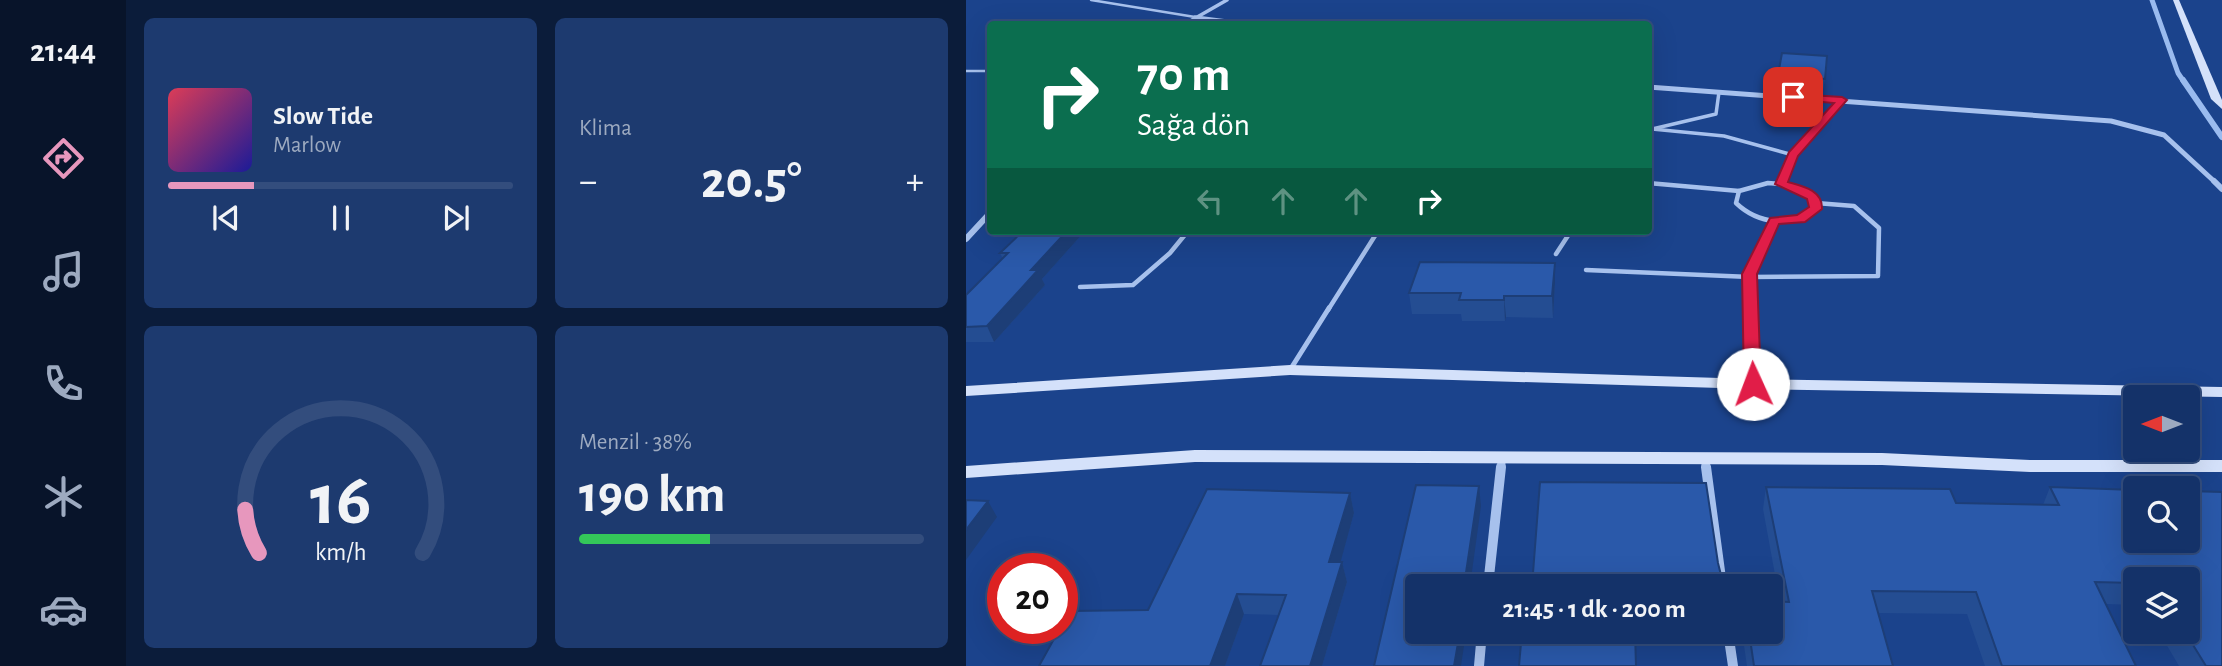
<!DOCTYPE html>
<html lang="tr">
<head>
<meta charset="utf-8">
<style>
  :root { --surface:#143269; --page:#1d3a6f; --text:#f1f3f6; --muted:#9daac0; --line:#334d7d; --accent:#e797bd }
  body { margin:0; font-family:"Alegreya Sans",sans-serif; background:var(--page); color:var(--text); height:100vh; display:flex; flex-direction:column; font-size:26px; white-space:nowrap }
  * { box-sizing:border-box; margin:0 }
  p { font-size:23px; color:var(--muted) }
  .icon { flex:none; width:38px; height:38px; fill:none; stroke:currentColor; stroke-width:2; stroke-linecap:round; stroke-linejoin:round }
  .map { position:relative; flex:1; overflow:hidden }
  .sheet { display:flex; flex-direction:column; gap:18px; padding:18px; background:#0b1c3a; width:840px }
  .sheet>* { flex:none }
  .banner { position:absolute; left:21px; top:21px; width:665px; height:214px; border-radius:7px; box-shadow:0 7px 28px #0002,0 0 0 2px var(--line); background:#0b6e4f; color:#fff; overflow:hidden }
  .needle { width:46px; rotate:270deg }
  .controls { position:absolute; left:1157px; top:385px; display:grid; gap:14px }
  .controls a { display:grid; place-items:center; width:77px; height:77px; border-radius:7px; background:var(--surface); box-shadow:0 7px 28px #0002,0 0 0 2px var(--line); font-size:35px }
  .speed { position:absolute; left:21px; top:553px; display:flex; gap:14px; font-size:35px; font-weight:700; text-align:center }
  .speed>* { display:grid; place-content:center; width:91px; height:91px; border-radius:50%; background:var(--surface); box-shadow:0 7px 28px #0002,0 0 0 2px var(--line); line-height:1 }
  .speed .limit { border:10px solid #d22; background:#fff; color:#111 }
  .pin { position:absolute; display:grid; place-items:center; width:60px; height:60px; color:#fff; margin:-30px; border-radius:14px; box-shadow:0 4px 10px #0006 }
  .me { position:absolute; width:77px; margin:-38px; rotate:358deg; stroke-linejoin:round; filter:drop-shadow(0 0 5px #0008) }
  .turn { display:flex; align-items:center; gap:24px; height:147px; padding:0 35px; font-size:32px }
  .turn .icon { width:91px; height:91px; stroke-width:2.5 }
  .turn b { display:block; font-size:49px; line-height:60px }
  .lanes { display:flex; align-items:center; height:66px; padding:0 35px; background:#0003; justify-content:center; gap:35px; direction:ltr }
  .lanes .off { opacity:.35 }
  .big { font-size:52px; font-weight:700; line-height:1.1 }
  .sheet .tile { flex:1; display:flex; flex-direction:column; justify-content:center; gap:10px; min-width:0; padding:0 24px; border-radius:10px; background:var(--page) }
  .sheet .dial { align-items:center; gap:0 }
  .dial svg { height:182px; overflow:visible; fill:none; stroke:var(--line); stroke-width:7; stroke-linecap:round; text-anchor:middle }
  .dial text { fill:var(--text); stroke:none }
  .song { display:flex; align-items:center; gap:21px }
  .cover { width:84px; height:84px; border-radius:10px; background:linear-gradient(135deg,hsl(350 70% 55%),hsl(240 70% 35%)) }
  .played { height:7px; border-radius:4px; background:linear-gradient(90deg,var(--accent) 25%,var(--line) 25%) }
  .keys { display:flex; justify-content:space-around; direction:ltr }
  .heat { display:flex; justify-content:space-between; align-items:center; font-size:38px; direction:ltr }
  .charge { height:10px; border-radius:5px; background:linear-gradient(90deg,#34c759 38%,var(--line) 0) }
  .sheet .tiles { flex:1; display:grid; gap:18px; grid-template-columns:repeat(2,1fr) }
  .trip { position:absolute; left:439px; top:574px; width:378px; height:70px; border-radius:7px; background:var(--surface); box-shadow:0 7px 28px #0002,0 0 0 2px var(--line); font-weight:700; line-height:70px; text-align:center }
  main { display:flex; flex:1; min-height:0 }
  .tabs { display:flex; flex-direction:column; width:126px; justify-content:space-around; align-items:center; background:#08142a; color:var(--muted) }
  .tabs .icon { width:49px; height:49px }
  .tabs .on { color:var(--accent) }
  .tabs b { font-size:32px; color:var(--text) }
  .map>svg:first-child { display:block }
</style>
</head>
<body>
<main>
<nav class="tabs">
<b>21:44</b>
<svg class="icon on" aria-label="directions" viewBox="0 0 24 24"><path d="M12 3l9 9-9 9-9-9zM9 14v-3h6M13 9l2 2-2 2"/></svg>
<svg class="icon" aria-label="music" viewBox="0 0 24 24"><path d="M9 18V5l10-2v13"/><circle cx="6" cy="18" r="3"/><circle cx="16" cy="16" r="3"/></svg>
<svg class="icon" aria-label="phone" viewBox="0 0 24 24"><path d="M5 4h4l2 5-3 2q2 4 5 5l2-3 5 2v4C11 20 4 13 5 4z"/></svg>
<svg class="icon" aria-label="climate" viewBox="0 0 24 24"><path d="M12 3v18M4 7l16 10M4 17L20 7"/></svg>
<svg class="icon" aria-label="car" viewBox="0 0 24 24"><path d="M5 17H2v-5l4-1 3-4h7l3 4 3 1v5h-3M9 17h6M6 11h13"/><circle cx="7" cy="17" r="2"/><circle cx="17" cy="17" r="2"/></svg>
</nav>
<section class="sheet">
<div class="tiles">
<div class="tile">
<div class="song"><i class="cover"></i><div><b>Slow Tide</b><p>Marlow</p></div></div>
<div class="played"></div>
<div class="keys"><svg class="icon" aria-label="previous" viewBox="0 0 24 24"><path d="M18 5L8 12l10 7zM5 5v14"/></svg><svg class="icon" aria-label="pause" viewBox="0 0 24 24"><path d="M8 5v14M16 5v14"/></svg><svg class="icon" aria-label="next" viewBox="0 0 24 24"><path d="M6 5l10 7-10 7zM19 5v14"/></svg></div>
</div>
<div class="tile"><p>Klima</p>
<div class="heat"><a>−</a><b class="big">20.5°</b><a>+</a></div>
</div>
<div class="tile dial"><svg viewBox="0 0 100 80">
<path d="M14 69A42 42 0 1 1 86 69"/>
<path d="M14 69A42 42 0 0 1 8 50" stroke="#e797bd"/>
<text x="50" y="56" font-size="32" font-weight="700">16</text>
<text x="50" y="72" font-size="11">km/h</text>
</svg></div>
<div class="tile"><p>Menzil · 38%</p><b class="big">190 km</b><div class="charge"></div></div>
</div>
</section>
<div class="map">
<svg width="1256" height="666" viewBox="0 0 1256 666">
  <rect width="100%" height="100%" fill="#1b438c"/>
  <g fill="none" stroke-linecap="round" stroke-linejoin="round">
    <polyline stroke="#9abbef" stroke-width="5" points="1186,0 1212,73 1218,82"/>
    <polyline stroke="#9abbef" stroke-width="6" points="1217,80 1256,137"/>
    <g stroke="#a7c1ed" stroke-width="2.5">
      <polyline points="125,0 229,17"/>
      <polyline points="0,71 24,71"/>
    </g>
    <g stroke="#a7c1ed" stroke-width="3.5">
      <polyline points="686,129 758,136 827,155"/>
      <polyline points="682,130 750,114 753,92"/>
      <polyline points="801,183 804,183"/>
      <polyline points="815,183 827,155 876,101"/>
    </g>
    <g stroke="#a7c1ed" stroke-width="4.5">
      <polyline points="682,183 773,191"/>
      <path d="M802 183C821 184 847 186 850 209 825 228 792 224 770 203L773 191Z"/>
      <polyline points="815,184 816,181"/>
      <polyline points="590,254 605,231"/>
      <polyline points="620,270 784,277 912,276 913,228 888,206 850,203"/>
      <polyline points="114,287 167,285 204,253 222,231"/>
      <polyline points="362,310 412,231"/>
      <polyline points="785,310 784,274 808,221"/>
    </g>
    <g stroke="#a7c1ed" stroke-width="5">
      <polyline points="785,308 787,384"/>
      <polyline points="324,370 363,308"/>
    </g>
    <g stroke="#a7c1ed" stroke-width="3.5">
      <polyline points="229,17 283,24"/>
      <polyline points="219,24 261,0"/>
    </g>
    <polyline stroke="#a7c1ed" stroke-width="5" points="682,87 1145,121 1198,135 1250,183"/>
    <g stroke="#a7c1ed" stroke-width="6">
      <polyline points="1248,181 1256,189"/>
      <polyline points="0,239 24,213"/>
    </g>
    <g stroke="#a7c1ed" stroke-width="8">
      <polyline points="739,460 740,468"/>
      <polyline points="535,468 536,457"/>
    </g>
    <g stroke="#a7c1ed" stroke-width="10">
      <polyline points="740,467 756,586"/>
      <polyline points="522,586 535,467"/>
      <polyline points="762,632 767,666"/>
      <polyline points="513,666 516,632"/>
    </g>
    <g fill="#d4e1fa" fill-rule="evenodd">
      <polygon points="1207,0 1213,0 1256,100 1256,109 1245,99"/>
      <polygon points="324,365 787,379 1256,387 1256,397 787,389 324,375 0,396 0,386"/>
      <polygon points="229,450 916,453 1064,460 1256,460 1256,472 1064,472 916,465 229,462 0,478 0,466"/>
    </g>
  </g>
  <g fill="#244d92">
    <polygon points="812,75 859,79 857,90 811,86"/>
    <polygon points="57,231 119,231 76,279 79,285 28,342 0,342 0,295 37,259 34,253"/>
    <polygon points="589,263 589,283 587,318 540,317 539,321 496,321 495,314 446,314 443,293"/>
    <polygon points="800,487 984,489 990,503 1077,505 1084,487 1169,490 1169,541 1222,541 1222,491 1256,492 1256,666 1213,666 1193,632 1222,632 1222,579 1169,579 1169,605 1140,604 1170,666 1019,666 1001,614 912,613 927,666 781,666 776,632 805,632 805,601 814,602 797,509"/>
    <polygon points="384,493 388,513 374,562 376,562 381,582 356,666 294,666 312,615 278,614 259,666 73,666 182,610"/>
    <polygon points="752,563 756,579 755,586 566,586"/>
  </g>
  <g fill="#1d3e77">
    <polygon points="101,231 119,231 76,279 79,285 28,342 21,326 65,270"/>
    <polygon points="589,263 589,283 587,318 586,296"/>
    <polygon points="538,296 540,317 539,321 538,300"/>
    <polygon points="513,486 515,506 504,586 498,586"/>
    <polygon points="384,493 388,513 369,582 363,562"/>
    <polygon points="22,501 31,517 0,560 0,530"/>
    <polygon points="376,562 381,582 356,666 344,666"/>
    <polygon points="271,594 278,614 259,666 244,666"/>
    <polygon points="494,632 500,632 495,666 488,666"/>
  </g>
  <g fill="#2a59aa" stroke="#1d3e77" stroke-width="2">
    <polygon points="816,53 861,56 859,79 812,75"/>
    <polygon points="57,231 101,231 65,270 72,270 21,326 0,327 0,295 42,253 34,253"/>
    <polygon points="454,262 589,263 586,296 538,296 538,300 493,300 495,293 443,293"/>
    <polygon points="574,482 740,483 752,563 756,579 667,579 667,586 566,586"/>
    <polygon points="450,485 513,486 498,586 452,586 452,632 494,632 488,666 408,666"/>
    <polygon points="800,487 984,489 990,503 1093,505 1084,487 1169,490 1169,541 1222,541 1222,491 1256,492 1256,666 1240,666 1219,632 1222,632 1222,579 1169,579 1169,583 1129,582 1170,666 1036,666 1010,592 906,591 927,666 788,666 783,632 805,632 805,601 823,602"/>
    <polygon points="241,489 384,493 363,562 376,562 344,666 294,666 320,595 271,594 244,666 73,666 94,628 96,628 96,624 103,611 182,610"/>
    <polygon points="0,500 22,501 0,530"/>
    <polygon points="556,632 669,632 670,666 553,666"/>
  </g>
  <path fill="#e11d48" stroke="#92132f" stroke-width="2" d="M827 94 876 97 881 100 832 156 822 182C836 186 857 190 856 209L839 222 813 224 791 274 795 384 787 389 778 384 776 274 804 218 831 215 843 207 841 199 809 184 823 152 868 103 823 99 822 97Z"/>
</svg>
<div class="controls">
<a><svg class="needle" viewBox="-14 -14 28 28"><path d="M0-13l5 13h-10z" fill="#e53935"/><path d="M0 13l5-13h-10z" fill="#9daac0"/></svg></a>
<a><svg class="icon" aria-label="search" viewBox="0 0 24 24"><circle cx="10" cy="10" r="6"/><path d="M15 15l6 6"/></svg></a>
<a><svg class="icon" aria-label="layers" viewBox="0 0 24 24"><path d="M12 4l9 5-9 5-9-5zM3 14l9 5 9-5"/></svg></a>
</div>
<div class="speed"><div class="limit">20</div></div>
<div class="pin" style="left:827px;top:97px;background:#d93025"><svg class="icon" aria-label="arrive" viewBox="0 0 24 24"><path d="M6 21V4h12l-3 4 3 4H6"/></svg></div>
<svg class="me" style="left:787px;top:384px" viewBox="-20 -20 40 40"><circle r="19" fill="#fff"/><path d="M0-13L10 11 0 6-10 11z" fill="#e11d48"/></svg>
<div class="trip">21:45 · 1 dk · 200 m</div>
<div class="banner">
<div class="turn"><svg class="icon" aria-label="right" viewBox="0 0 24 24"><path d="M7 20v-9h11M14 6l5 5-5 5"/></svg><div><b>70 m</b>Sağa dön</div></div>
<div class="lanes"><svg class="icon off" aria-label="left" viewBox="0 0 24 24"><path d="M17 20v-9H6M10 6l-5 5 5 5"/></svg><svg class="icon off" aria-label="ahead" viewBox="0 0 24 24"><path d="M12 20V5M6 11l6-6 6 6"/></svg><svg class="icon off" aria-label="ahead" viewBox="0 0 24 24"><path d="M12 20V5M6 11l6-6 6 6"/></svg><svg class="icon" aria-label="right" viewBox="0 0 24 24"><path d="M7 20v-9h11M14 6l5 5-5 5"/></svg></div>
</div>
</div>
</main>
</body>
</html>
